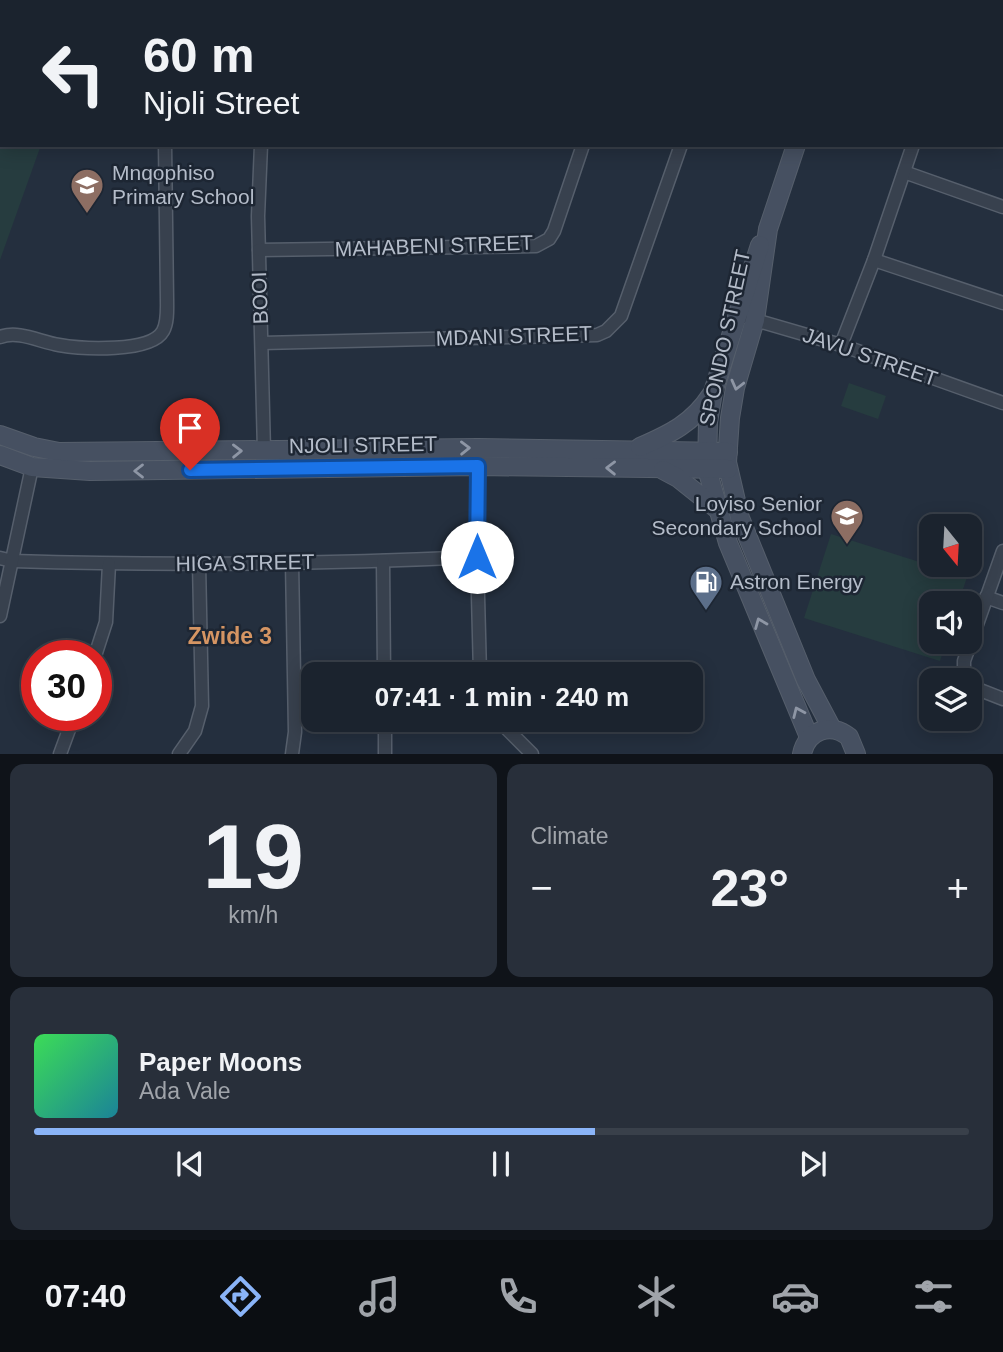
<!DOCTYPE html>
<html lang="en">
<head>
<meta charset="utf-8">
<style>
  :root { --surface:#1b232e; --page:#282f3a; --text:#f1f3f6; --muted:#a0a4aa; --line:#39404a; --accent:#8ab4f8 }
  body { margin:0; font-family:Helvetica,sans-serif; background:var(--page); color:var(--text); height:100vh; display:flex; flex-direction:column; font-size:26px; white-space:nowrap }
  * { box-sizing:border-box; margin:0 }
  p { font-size:23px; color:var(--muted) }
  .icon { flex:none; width:38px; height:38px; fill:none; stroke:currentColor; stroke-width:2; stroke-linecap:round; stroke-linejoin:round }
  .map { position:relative; height:754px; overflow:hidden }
  .panel { display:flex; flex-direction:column; gap:10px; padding:10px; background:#0f1319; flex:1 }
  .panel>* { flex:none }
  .top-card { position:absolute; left:0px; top:0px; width:1004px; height:147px; box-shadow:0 4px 18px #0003,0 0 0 2px var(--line); background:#1b232e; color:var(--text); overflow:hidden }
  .needle { width:46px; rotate:162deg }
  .fabs { position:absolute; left:919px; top:514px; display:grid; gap:14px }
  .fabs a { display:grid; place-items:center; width:63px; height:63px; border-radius:14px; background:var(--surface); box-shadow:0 4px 18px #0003,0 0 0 2px var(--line); font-size:35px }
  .speed { position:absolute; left:21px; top:640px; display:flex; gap:14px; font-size:35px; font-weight:700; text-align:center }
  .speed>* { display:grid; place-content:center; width:91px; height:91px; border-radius:50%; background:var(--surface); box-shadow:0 4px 18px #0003,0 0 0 2px var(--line); line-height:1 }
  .speed .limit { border:10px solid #d22; background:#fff; color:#111 }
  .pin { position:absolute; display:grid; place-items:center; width:60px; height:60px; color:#fff; margin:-72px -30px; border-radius:50% 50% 50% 0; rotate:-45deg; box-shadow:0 0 7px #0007 }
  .pin .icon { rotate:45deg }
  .me { position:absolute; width:77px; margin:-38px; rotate:0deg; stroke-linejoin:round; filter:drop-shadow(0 0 5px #0008) }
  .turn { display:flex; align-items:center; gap:24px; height:147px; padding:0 28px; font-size:32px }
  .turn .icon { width:91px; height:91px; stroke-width:2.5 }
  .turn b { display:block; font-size:49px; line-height:60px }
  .big { font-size:52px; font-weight:700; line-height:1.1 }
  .panel .widget { flex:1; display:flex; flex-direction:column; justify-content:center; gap:10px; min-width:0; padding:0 24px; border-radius:14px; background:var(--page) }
  .panel .dial { align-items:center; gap:0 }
  .dial b { font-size:91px; line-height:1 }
  .song { display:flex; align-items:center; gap:21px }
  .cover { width:84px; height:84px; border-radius:10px; background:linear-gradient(135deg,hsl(130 70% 55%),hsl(190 70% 35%)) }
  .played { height:7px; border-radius:4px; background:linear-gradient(90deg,var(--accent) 60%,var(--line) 60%) }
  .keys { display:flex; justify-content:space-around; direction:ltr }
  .heat { display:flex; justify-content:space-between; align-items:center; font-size:38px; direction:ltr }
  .panel .tiles { flex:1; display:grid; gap:10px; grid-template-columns:1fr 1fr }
  .widget:last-child { grid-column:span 2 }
  .trip { position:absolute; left:301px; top:662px; width:402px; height:70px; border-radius:14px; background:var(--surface); box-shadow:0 4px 18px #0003,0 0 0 2px var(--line); font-weight:700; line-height:70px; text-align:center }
  .menu { display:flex; height:112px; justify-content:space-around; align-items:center; background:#0b0e12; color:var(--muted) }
  .menu .icon { width:49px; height:49px }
  .menu .on { color:var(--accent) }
  .menu b { font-size:32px; color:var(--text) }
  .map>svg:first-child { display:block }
</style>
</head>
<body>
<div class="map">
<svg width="1003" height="754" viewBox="0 0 1003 754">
  <rect width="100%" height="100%" fill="#242f3e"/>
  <g fill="#263c3f">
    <polygon points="0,79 2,145 41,145 0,260"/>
    <polygon points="849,383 886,396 878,419 841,406"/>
    <polygon points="831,534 967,577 958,604 931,604 931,642 946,642 940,661 804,618"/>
  </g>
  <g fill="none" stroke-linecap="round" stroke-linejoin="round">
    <defs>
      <g id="minor">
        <polyline points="97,0 102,2"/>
        <polyline points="372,0 376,2"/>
        <polyline points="646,0 652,2"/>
        <polyline points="971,0 976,2"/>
        <polyline points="204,2 205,0"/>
        <polyline points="309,2 310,0"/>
        <polyline points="732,2 732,0"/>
        <polyline points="0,64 2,65"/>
        <polyline points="1003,109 1003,110"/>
        <polyline points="261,145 258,216 264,451"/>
        <polyline points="904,172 1003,207"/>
        <polyline points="259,250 536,246 549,239 554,231 583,145"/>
        <polyline points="874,260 1003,303"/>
        <polyline points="748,318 841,345 1003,403"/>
        <path d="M0 337C19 330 40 342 59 345 82 349 151 353 163 331 168 322 167 309 167 299L165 145"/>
        <polyline points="262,343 597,335 606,331 621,316 681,145"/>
        <polyline points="841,345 874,260 913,145"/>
        <polyline points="478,466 477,557 480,674"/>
        <path d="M0 558 13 561C168 566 323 564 477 557"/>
        <polyline points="383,561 384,674"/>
        <polyline points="292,562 295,732 292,754"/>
        <polyline points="986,597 1003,603"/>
        <polyline points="0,616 32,467"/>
        <polyline points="95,656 106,622 109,564"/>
        <polyline points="968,681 964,671 964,661 1003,551"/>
        <polyline points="970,683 980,690 1003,699"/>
        <polyline points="385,719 385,754"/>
        <polyline points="497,719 532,754"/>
        <polyline points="60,754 74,716"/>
        <polyline points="179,754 195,731 202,706 199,563"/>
      </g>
      <g id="secondary">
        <polyline points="844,2 845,0"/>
        <polyline points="796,145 768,229 755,320 735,388 730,418 727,462 740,518 806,680 832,729"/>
        <polyline points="760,245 713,392 708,422 707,469 728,543 809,737"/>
        <polyline points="0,435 34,447 59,452 478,448 728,452"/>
        <path d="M640 447C670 434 693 423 711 395"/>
        <polyline points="0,455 32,467 90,471 478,466 728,469"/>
        <polyline points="663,470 678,478 717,509"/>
        <path d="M802 754C807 730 831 722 849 737L856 754"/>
      </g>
    </defs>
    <use href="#minor" stroke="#565f6c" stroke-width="15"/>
    <use href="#secondary" stroke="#565f6c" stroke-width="20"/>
    <use href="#minor" stroke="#38414e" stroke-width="12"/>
    <use href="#secondary" stroke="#465061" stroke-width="18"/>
  </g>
  <defs><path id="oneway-chevron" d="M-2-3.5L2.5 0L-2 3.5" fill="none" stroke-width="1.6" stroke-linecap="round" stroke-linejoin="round" transform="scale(1.75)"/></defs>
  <g stroke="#8e96a5">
    <use href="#oneway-chevron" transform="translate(737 385) rotate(104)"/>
    <use href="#oneway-chevron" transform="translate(465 448) rotate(-1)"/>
    <use href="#oneway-chevron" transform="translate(237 451) rotate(-1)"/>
    <use href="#oneway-chevron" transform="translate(611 468) rotate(-179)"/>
    <use href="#oneway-chevron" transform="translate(139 471) rotate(180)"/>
    <use href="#oneway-chevron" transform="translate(760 623) rotate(-112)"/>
    <use href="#oneway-chevron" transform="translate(798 712) rotate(-114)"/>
  </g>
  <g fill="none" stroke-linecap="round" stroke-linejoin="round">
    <defs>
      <polyline id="route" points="190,470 478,466 477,557"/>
    </defs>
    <use href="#route" stroke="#114b97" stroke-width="18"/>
    <use href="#route" stroke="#1a73e8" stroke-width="12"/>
  </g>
  <defs>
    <symbol id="school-pin" viewBox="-11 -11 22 30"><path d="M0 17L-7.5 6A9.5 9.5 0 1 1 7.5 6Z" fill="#8d6e63" stroke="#1d2633"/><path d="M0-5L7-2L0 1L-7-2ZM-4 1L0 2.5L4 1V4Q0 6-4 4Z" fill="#fff"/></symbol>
    <symbol id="fuel-pin" viewBox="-11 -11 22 30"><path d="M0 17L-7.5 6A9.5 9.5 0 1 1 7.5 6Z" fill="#5c6f8a" stroke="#1d2633"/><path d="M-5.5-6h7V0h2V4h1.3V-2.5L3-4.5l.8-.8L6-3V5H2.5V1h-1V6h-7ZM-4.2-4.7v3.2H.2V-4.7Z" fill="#fff"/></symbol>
  </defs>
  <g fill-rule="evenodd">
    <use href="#school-pin" x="68" y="166" width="38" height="52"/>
    <use href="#school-pin" x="828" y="497" width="38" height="52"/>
    <use href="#fuel-pin" x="687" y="563" width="38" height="52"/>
  </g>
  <g text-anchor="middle" stroke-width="5" stroke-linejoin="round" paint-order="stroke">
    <g font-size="21" fill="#b4bcc9" stroke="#1d2633" text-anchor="start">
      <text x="112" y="180">Mnqophiso<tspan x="112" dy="24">Primary School</tspan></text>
      <text x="822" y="511" text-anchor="end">Loyiso Senior<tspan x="822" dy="24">Secondary School</tspan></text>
      <text x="730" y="589">Astron Energy</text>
    </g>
    <g font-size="21" fill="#b4bcc9" stroke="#1d2633">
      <text transform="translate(434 246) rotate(-2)" y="7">MAHABENI STREET</text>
      <text transform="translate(260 298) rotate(-92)" y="7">BOOI</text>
      <text transform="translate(514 336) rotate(-2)" y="7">MDANI STREET</text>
      <text transform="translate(725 338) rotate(-78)" y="7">SPONDO STREET</text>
      <text transform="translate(870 357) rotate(19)" y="7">JAVU STREET</text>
      <text transform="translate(363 445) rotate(-1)" y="7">NJOLI STREET</text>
      <text transform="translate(245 563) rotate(-1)" y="7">HIGA STREET</text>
    </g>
    <g font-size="23" font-weight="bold" fill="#d59563" stroke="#1d2633">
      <text x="230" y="644">Zwide 3</text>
    </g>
  </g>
</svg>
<div class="fabs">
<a><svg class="needle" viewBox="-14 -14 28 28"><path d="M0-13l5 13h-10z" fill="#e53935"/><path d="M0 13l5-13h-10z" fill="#a0a4aa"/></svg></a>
<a><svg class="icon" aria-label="sound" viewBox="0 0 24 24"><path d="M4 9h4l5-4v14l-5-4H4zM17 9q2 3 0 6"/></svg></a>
<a><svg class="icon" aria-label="layers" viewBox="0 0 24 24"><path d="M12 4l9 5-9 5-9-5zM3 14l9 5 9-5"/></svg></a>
</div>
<div class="speed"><div class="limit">30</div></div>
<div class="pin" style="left:190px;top:470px;background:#d93025"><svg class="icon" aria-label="arrive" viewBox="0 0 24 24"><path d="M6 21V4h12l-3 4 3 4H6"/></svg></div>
<svg class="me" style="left:477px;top:557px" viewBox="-20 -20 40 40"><circle r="19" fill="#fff"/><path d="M0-13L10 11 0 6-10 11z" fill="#1a73e8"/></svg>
<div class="trip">07:41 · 1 min · 240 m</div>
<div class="top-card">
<div class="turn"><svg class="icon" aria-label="left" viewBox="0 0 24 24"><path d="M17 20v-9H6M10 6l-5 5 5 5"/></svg><div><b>60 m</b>Njoli Street</div></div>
</div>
</div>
<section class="panel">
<div class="tiles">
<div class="widget dial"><b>19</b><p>km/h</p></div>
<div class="widget"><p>Climate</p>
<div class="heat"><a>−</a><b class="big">23°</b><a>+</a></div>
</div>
<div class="widget">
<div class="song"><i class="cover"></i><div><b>Paper Moons</b><p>Ada Vale</p></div></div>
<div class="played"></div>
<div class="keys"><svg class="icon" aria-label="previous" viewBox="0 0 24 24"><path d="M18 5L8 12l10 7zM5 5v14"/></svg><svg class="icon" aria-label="pause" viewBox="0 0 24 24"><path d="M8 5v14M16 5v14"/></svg><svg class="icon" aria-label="next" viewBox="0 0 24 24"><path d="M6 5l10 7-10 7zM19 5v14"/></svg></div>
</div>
</div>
</section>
<nav class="menu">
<b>07:40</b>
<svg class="icon on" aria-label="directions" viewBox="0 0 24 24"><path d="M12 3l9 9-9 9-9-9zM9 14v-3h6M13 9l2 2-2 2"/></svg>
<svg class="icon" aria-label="music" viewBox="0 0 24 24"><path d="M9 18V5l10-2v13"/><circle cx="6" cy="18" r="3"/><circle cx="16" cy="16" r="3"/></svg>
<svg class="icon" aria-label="phone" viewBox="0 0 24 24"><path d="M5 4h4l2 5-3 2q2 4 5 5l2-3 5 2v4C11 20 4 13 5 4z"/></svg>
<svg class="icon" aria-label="climate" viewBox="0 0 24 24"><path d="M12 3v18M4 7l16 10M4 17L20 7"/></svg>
<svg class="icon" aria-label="car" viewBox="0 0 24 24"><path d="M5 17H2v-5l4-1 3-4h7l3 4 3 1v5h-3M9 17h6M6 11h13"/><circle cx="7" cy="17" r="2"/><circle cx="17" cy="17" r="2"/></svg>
<svg class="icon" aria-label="filters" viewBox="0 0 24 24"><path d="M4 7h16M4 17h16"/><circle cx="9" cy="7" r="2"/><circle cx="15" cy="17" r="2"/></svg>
</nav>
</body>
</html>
